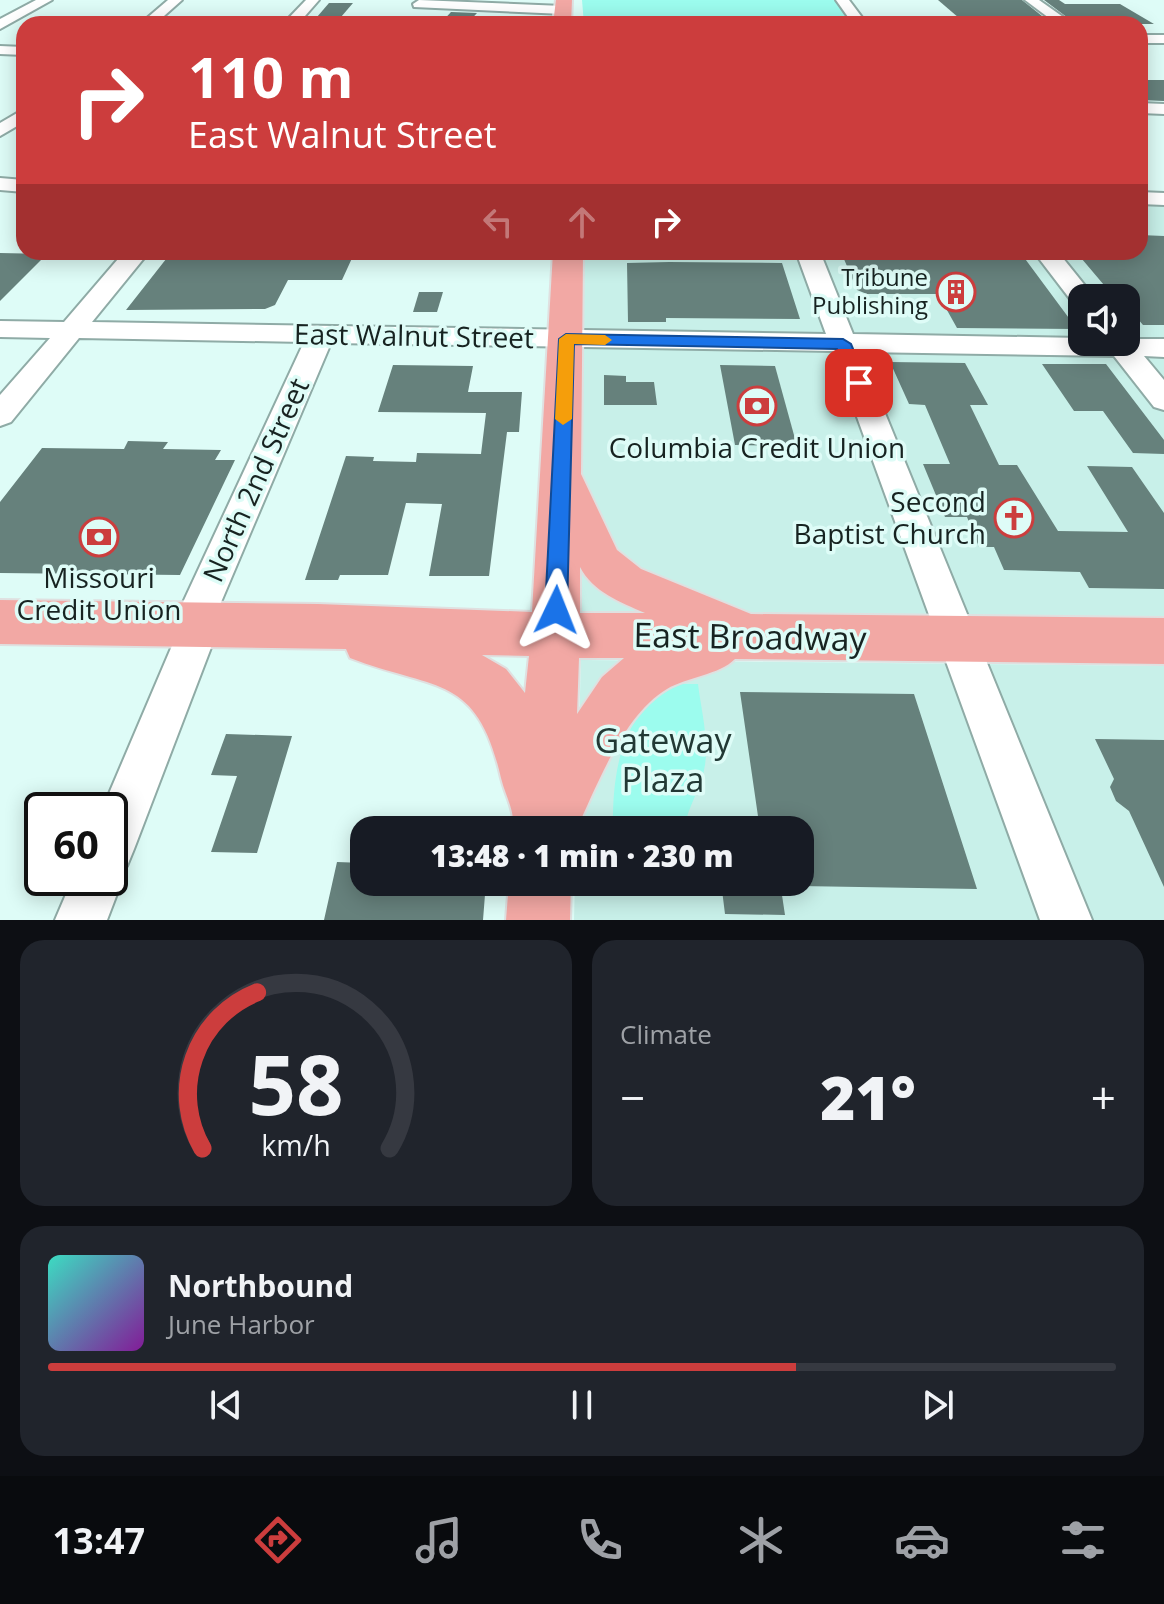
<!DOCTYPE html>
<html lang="en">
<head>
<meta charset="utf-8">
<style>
  :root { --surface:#171b24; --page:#20242c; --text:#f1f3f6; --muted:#9ea1a6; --line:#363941; --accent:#cc3d3d }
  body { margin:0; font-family:"Open Sans",sans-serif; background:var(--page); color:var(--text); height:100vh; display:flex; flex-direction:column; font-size:30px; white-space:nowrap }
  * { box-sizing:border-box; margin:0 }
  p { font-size:26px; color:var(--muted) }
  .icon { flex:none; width:44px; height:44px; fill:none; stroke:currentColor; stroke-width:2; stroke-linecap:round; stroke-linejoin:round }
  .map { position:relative; height:920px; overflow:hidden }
  .side { display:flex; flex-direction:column; gap:20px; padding:20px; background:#0d0f14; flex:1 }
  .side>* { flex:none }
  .hud { position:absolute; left:16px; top:16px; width:1132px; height:244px; border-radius:24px; box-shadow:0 4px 20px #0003; background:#cc3d3d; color:#fff; overflow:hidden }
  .fabs { position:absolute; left:1068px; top:284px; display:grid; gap:16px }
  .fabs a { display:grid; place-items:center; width:72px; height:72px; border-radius:16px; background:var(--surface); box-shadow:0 4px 20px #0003; font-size:40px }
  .speed { position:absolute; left:24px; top:792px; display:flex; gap:16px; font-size:40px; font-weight:700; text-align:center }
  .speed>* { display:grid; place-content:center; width:104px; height:104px; border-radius:50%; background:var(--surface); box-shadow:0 4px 20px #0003; line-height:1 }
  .speed .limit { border:4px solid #111; border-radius:12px; background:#fff; color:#111 }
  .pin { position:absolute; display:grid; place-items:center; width:68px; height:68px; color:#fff; margin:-34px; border-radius:16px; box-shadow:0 4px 12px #0006 }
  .me { position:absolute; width:88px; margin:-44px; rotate:2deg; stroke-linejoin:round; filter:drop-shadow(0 0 6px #0008) }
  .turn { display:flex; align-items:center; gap:28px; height:168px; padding:0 40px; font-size:36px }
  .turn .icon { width:104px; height:104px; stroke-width:2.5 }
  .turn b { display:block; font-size:56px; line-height:68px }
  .lanes { display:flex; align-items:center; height:76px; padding:0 40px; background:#0003; justify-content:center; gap:40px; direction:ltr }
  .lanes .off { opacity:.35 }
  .big { font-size:60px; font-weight:800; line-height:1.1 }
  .side .tile { flex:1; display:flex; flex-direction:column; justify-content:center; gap:12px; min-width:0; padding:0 28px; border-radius:24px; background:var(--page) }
  .side .dial { align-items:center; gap:0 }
  .dial svg { height:208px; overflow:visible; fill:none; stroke:var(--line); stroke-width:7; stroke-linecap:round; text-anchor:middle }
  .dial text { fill:var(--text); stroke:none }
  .song { display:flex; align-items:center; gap:24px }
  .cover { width:96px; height:96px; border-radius:12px; background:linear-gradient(135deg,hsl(170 70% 55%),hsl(290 70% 35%)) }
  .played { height:8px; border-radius:4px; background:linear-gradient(90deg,var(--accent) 70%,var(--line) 70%) }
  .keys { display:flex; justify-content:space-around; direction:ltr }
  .heat { display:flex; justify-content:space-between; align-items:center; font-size:44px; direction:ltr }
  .side .tiles { flex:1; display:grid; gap:20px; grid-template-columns:1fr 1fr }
  .tile:last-child { grid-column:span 2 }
  .trip { position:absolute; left:350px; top:816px; width:464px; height:80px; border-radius:24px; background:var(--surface); box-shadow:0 4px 20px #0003; font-weight:800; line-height:80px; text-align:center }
  .tab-bar { display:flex; height:128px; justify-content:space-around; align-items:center; background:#090b0e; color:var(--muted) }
  .tab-bar .icon { width:56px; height:56px }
  .tab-bar .current { color:var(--accent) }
  .tab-bar b { font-size:36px; color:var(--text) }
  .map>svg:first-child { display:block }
</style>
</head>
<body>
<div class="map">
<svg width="1164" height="920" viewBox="0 0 1164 920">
  <rect width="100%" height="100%" fill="#defcf7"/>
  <g fill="#c8f0e9" fill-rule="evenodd">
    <path d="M1140 198 1164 199V641L555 635 568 252H1140ZM1082 298H1126V342H1082Z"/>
    <polygon points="581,660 1164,666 1164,920 574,920 575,882 800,882 800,830 576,830"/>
  </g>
  <g fill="#9cfcee">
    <polygon points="582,0 835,0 854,24 584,24"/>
    <path d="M682 684H698C701 709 709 739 705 765 702 787 687 807 684 830H613C612 772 621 706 682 684Z"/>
  </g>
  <g fill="#66817c">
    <polygon points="938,0 1022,0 1052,24 966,24"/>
    <polygon points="1044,0 1059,0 1065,4 1120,4 1154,24 1076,24"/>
    <polygon points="329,3 353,3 335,24 311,24"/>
    <polygon points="451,12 477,13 467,24 440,24"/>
    <polygon points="1140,80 1164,80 1164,101 1140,100"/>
    <polygon points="1140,235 1164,236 1164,325 1143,325 1126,305 1126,298 1115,298 1076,252 1140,252"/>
    <polygon points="841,252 1020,252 1077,329 957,328 938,294 867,294 857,290"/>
    <polygon points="0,253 47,254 0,301"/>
    <polygon points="170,254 273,256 271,260 353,256 342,280 288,280 275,305 265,309 126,310"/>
    <polygon points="669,262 782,263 800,319 666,318 666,322 628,322 627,263"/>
    <polygon points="419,292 443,292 437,312 413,312"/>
    <polygon points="890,362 965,363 988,405 970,405 999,465 1017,465 1058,531 1128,532 1087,466 1132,467 1164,513 1164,589 1089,588 1080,572 1004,570 994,547 979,547 967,517 945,517 923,464 950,464 925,405 909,404"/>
    <polygon points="1042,364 1106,364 1164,440 1164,454 1133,453 1103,411 1074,411"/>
    <polygon points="393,365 473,366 468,392 522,392 519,432 507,432 489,576 429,576 442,504 406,503 388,575 340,575 338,580 305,580 346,456 374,457 373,461 416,462 417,453 481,454 486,413 378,412"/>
    <polygon points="720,365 775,366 797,446 735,445"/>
    <polygon points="604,375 626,376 626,382 654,382 657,405 604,405"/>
    <polygon points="128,441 168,442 163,449 221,450 215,460 235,460 180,575 0,573 0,502 42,448 124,449"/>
    <polygon points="740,692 914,694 977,889 800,886 800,830 760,830"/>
    <polygon points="226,734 292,736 257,853 211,852 237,776 211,775"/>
    <polygon points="1095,739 1164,740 1164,887 1129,811 1116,801 1110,787 1114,779"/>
    <polygon points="337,862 364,863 364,882 486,882 483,920 324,920"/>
    <polygon points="721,882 780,882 785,915 725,914"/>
  </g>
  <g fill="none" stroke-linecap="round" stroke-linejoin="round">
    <defs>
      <g id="minor">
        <polygon points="36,0 52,0 0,29 0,19"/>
        <polygon points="168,0 182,0 155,24 140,24"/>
        <polygon points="306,0 319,0 298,24 283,24"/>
        <polygon points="419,0 563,6 570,10 563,14 414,7 413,4"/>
        <polygon points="836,0 849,0 867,24 853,24"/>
        <polygon points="1025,0 1039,0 1073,24 1057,24"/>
        <rect x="1140" y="35" width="24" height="8"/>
        <polygon points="0,46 24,47 24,55 0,54"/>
        <polygon points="1140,103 1164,104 1164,114 1140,113"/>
        <polygon points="24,109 24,122 0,136 0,123"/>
        <polygon points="0,178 24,180 24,192 0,190"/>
        <polygon points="1140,192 1164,193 1164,205 1140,204"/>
        <polygon points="124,252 149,252 92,322 826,334 796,252 820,252 853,334 1082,338 1082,342 1126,342 1126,336 1129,339 1164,339 1164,357 1144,356 1164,380 1164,410 1154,407 1114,356 860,352 1092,920 1040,920 833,351 331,343 216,614 220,624 134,849 127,866 119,869 123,878 107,920 55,920 73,878 110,878 110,810 102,810 177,634 173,624 304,342 79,338 11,422 0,426 0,395 50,338 0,337 0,321 64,322"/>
        <polygon points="1034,252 1058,252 1095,298 1082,298 1082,306 1073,303"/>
      </g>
      <g id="major">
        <polygon points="556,0 572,0 571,24 553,24"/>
        <path d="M553 252H583L581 474 617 550 641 569 751 614 1164 618V664L735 659C719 675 687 677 667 689 623 715 597 786 576 830H513C515 810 506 798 501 778 477 673 436 691 350 658L346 649 0 644V600L318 604 532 612ZM580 567C593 592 620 602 645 613H580ZM482 655 529 656 525 693 506 669ZM579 658H624L602 677 577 714Z"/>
        <polygon points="509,882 571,882 570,920 506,920"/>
      </g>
    </defs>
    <use href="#minor" stroke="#8faba6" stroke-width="4"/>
    <use href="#major" stroke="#dfe0e0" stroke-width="4"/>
    <use href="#minor" fill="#fff" fill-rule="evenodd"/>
    <use href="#major" fill="#f2a8a4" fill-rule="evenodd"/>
  </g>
  <polygon fill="#1a73e8" stroke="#114b97" stroke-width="2" points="566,334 843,339 851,344 867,383 865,387 853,387 837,349 574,344 567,610 564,617 556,620 548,617 545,610 559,339"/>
  <polygon fill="#f59e0b" points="566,334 605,335 612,340 605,345 574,344 572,419 563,425 555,419 559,339"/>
  <defs>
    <symbol id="building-ring" viewBox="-11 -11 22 22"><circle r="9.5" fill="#defcf7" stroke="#cc3d3d" stroke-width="1.5"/><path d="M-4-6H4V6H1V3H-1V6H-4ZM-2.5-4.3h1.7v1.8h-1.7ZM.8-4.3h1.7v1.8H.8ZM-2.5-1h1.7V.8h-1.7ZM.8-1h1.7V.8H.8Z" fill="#cc3d3d"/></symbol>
    <symbol id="bank-ring" viewBox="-11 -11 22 22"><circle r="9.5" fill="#defcf7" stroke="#cc3d3d" stroke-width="1.5"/><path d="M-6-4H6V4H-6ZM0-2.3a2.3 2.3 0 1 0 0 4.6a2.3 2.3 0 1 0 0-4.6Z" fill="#cc3d3d"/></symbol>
    <symbol id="church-ring" viewBox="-11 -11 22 22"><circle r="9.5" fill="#defcf7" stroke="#cc3d3d" stroke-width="1.5"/><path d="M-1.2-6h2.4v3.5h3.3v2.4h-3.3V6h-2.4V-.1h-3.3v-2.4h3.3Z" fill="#cc3d3d"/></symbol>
  </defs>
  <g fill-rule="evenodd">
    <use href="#building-ring" x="934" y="270" width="44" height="44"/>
    <use href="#bank-ring" x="735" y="384" width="44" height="44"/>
    <use href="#church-ring" x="992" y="496" width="44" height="44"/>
    <use href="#bank-ring" x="77" y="515" width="44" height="44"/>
  </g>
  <g text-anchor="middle" stroke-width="7" stroke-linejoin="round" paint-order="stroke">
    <g font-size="24" fill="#172321" stroke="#defcf7" text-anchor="end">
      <text x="928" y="286">Tribune<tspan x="928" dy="28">Publishing</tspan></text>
    </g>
    <g font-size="28" fill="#172321" stroke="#defcf7">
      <text transform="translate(414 336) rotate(1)" y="10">East Walnut Street</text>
      <text transform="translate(256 480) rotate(-66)" y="10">North 2nd Street</text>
    </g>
    <g font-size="28" fill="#172321" stroke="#defcf7">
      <text x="757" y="458">Columbia Credit Union</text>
      <text x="986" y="512" text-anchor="end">Second<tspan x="986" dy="32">Baptist Church</tspan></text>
      <text x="99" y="588">Missouri<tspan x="99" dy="32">Credit Union</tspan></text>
    </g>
    <g font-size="34" fill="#172321" stroke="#defcf7">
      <text transform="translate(750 637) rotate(1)" y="12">East Broadway</text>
    </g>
    <g font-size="34" fill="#223935" stroke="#defcf7">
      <text x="663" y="753">Gateway<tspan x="663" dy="39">Plaza</tspan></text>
    </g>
  </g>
</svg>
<div class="fabs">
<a><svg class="icon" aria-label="sound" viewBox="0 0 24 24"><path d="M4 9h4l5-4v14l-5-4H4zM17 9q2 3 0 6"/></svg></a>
</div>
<div class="speed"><div class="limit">60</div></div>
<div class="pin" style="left:859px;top:383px;background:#d93025"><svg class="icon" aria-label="arrive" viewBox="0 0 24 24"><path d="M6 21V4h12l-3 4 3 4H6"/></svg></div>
<svg class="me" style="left:556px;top:610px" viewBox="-20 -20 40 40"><path d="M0-17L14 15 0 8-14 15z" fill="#1a73e8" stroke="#fff" stroke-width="4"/></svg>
<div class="trip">13:48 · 1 min · 230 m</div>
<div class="hud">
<div class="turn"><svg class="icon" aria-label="right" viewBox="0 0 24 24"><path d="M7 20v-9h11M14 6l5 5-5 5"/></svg><div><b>110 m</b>East Walnut Street</div></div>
<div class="lanes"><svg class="icon off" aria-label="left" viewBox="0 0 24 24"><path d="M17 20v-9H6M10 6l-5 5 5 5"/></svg><svg class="icon off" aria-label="ahead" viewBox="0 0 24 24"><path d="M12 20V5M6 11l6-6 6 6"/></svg><svg class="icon" aria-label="right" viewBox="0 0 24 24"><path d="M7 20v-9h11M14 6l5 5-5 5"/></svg></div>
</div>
</div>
<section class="side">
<div class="tiles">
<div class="tile dial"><svg viewBox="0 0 100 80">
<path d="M14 69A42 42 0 1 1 86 69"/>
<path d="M14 69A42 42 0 0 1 35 9" stroke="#cc3d3d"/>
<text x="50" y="56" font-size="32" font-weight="700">58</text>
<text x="50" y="72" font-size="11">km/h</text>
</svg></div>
<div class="tile"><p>Climate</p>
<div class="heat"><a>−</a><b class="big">21°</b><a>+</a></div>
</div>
<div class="tile">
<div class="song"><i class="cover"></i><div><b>Northbound</b><p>June Harbor</p></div></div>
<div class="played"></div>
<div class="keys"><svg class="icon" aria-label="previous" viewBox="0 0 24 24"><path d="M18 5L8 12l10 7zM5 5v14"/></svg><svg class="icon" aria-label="pause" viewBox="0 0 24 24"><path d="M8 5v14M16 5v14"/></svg><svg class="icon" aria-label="next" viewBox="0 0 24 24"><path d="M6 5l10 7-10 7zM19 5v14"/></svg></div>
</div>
</div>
</section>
<nav class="tab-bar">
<b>13:47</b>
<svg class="icon current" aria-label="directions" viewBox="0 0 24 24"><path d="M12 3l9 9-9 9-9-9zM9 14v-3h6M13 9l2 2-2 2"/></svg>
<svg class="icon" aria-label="music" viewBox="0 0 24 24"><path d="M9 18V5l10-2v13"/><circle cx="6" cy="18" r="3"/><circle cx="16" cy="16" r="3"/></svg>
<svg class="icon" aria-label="phone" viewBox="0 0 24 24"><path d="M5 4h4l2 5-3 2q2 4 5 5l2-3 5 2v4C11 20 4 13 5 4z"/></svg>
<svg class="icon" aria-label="climate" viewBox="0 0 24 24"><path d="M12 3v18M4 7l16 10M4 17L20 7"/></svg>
<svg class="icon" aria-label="car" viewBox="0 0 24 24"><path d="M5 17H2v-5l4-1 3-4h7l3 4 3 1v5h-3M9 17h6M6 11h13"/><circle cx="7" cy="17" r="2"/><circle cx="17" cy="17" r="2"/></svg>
<svg class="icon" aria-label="filters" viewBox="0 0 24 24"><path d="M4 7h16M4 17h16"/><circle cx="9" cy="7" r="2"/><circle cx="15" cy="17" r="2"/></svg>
</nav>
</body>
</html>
